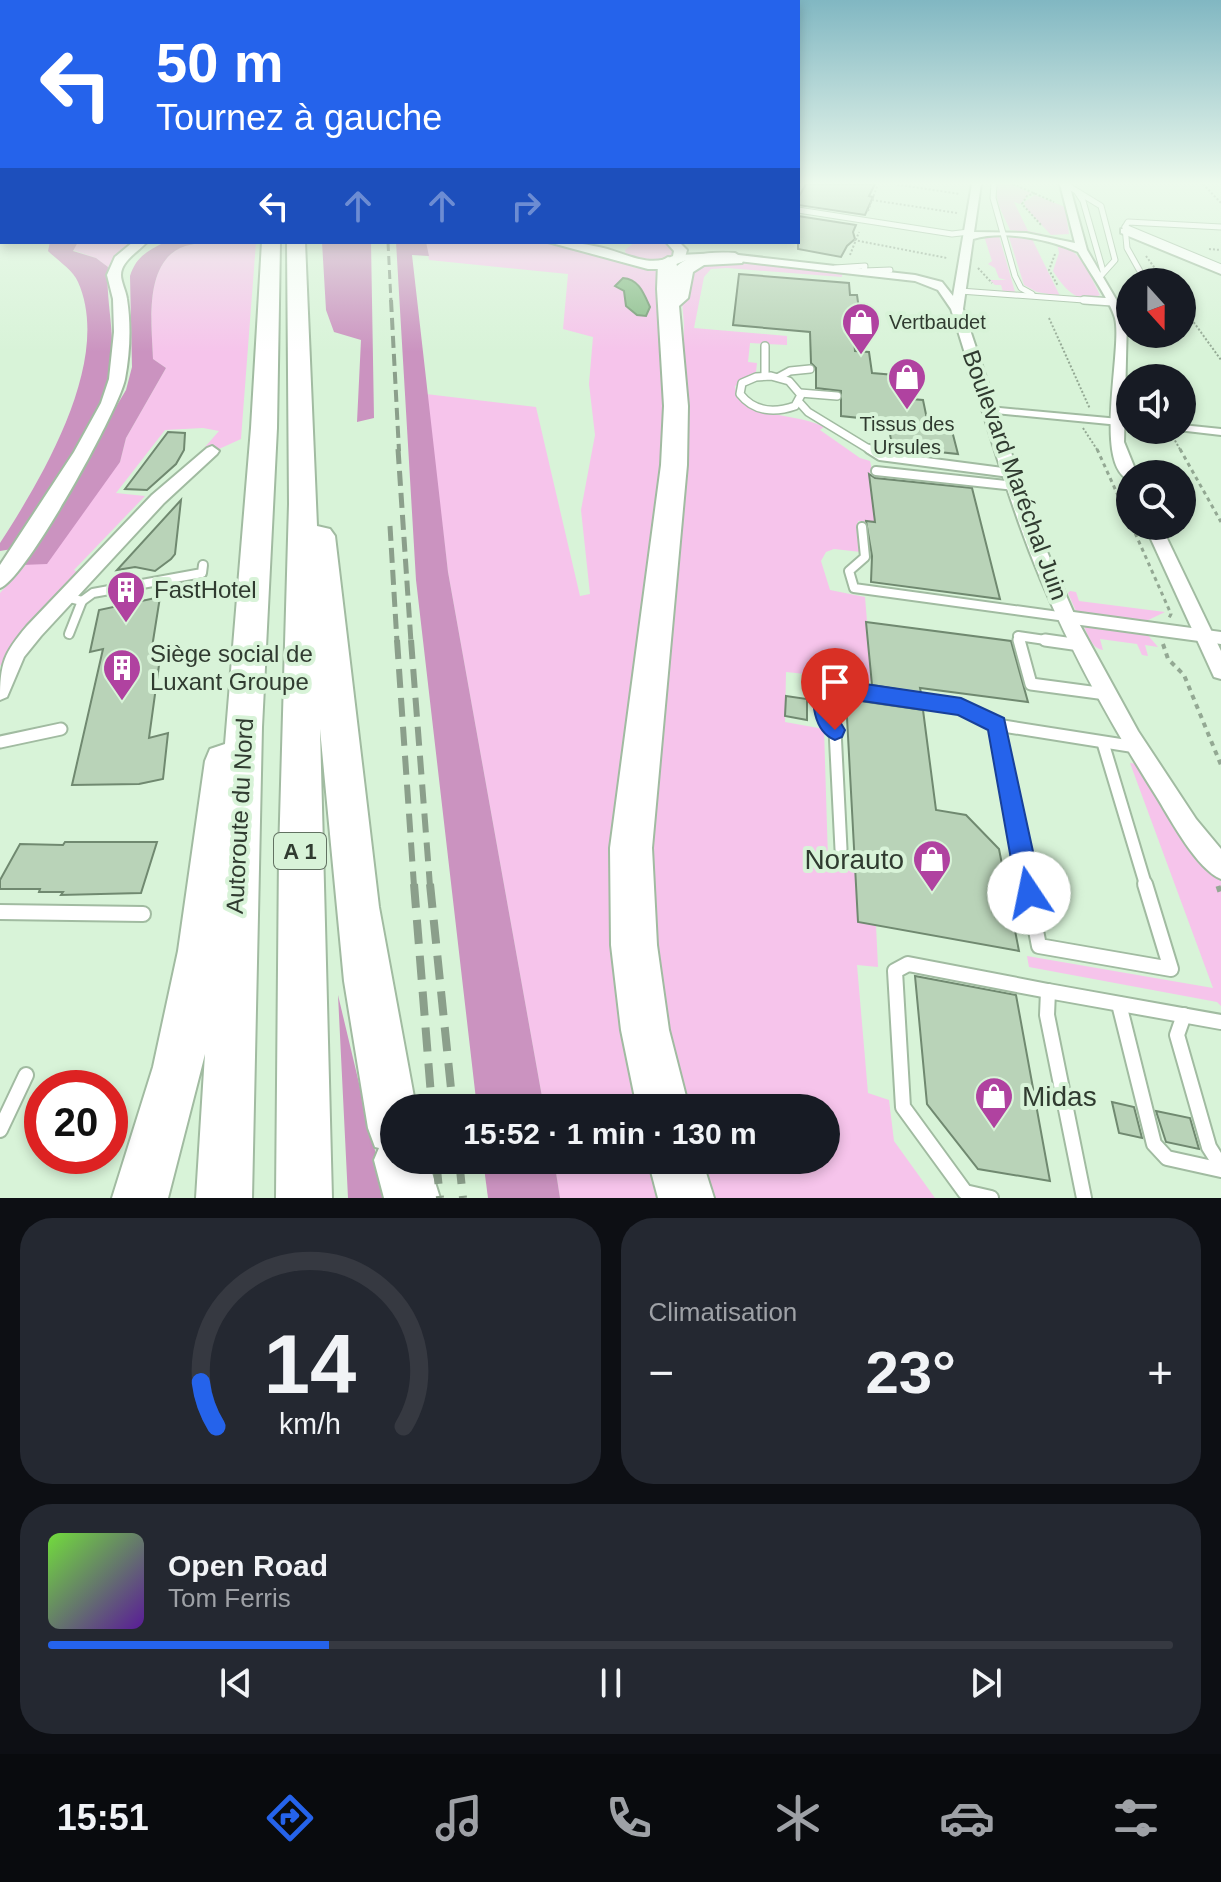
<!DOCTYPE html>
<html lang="fr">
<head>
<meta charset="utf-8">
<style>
  :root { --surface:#171b24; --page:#242831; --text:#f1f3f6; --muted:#9ea1a6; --line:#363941; --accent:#2563eb }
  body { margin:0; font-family:Helvetica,sans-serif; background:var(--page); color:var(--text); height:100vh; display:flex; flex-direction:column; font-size:30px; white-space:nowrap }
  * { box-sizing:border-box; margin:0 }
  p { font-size:26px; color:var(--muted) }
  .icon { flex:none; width:44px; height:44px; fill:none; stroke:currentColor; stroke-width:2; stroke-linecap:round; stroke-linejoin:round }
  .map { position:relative; height:1198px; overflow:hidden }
  .sheet { display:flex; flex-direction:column; gap:20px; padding:20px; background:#0d0f14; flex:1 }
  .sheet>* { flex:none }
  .top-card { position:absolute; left:0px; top:0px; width:800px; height:244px; box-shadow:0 4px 12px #0003; background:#2563eb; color:#fff; overflow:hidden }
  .needle { width:52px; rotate:159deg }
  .controls { position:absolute; left:1116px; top:268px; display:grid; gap:16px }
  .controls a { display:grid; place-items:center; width:80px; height:80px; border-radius:50%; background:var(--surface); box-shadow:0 4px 12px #0003; font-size:40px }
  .speed { position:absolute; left:24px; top:1070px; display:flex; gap:16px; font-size:40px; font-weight:700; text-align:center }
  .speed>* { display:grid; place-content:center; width:104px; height:104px; border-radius:50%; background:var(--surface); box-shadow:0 4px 12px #0003; line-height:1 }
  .speed .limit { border:12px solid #d22; background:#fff; color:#111 }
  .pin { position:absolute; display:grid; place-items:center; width:68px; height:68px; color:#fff; margin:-82px -34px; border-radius:50% 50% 50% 0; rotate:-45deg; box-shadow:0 0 8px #0007 }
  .pin .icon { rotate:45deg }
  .me { position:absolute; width:88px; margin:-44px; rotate:349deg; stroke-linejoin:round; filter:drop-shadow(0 0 6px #0008) }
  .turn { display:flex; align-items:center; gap:28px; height:168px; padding:0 24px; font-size:36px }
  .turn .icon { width:104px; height:104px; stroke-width:2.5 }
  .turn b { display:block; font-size:56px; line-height:68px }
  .lanes { display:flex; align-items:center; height:76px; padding:0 24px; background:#0003; justify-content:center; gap:40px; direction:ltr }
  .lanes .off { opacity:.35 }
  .big { font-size:60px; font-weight:800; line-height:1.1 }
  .sheet .widget { flex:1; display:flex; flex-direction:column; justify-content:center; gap:12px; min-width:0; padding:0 28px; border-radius:32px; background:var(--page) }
  .sheet .dial { align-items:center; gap:0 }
  .dial svg { height:208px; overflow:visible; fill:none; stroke:var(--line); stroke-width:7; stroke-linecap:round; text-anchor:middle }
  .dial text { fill:var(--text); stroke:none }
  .song { display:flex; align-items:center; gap:24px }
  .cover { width:96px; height:96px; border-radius:12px; background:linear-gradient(135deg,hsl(100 70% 55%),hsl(270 70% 35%)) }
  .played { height:8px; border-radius:4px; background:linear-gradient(90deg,var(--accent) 25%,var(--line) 25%) }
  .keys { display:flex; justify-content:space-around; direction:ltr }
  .heat { display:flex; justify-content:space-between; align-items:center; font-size:44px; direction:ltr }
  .sheet .tiles { flex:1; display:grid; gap:20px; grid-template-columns:1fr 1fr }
  .widget:last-child { grid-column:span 2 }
  .trip { position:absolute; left:380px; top:1094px; width:460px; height:80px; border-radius:40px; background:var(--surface); box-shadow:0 4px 12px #0003; font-weight:800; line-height:80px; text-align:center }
  .dock { display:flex; height:128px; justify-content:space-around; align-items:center; background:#090b0e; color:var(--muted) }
  .dock .icon { width:56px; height:56px }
  .dock .on { color:var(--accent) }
  .dock b { font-size:36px; color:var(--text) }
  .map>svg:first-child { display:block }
</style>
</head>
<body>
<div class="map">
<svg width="1221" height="1198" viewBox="0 0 1221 1198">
  <rect width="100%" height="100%" fill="#d8f3d8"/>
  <g fill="#f6c4eb">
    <path d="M997 184H1011L1031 193 1020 204 1014 202 1028 231 1047 235 1010 230C1004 216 994 201 997 184Z"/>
    <polygon points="1035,195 1065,207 1069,234 1051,235 1026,208 1024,202"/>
    <polygon points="984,236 999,236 1015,292 1003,292 1001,285 995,285 990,280 1006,280 999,278 995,268 988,264 992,261"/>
    <polygon points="1009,237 1032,239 1060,296 1037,292 1024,285"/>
    <polygon points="78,242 133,242 108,267 96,258 73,250"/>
    <path d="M213 242H256L241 439 219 449 205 447 219 431 203 428 165 430 116 493 145 496 74 570 79 574 38 616 0 666V593L120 462 126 438 166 368 153 359C152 329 145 277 171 254 182 244 199 243 213 242Z"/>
    <polygon points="426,242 547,242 606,255 635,268 662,269 668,380 660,495 646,1108 544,1108 448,572 426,394 536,407 580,596 590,594 581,510 595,435 589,384 593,337 563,329 568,274 429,260"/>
    <polygon points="635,242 662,242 674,249 674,255 649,263 626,255 625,250"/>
    <path d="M1057 243C1081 250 1089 274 1100 295 1078 306 1064 288 1053 271L1059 253Z"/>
    <path d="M729 260 842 270V277L727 268 711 269 704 277 694 328 787 336V345L750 343 748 362 757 363 756 372 735 386 737 398C760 419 796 413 824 427L820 430 860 458 870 461 872 470 869 474 913 527 858 521 861 552 834 549 826 552 821 561 830 590 865 597 872 681 786 672 785 722 824 729 828 859 855 864 876 925 878 967 857 965 868 1093 889 1100 894 1141 935 1198H710L697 1160H826V1108H680L649 958 651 814 682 414 684 324 680 279 690 267Z"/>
    <polygon points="1070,591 1076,592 1079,601 1165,612 1142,623 1078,616 1068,593"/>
    <path d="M1083 624 1146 633 1158 647 1145 645 1148 656 1142 655 1137 644 1100 639 1103 650C1091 648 1088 635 1083 624Z"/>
    <polygon points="1130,763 1138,764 1221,881 1221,1006 1217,1002 1029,967 1027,956 1213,988"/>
    <polygon points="554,1160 657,1160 666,1198 560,1198"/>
  </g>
  <g fill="#cb93c0">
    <path d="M50 242H78L73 251 96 258 108 267C105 302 117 337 110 372 100 423 41 503 12 549L0 551V543C42 478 113 360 78 282 73 270 57 260 48 251Z"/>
    <path d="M165 242H213C199 243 182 244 171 254 145 277 152 329 153 359L166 368 126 438 120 462 47 564 22 565 126 390 132 367 130 276C136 257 147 251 165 242Z"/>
    <polygon points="322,242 371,242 374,418 357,422 361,340 334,332 326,310"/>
    <polygon points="396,242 426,242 429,256 412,255 448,572 544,1108 477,1108 416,580"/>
    <polygon points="338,995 383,1184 387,1198 348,1198"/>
    <polygon points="483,1160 554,1160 560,1198 488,1198"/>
  </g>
  <path fill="#8b8" stroke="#6e956e" stroke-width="2" d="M623 278C639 279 644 294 650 307L646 316 637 315 626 306 624 291 615 286Z"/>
  <g fill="#b9d3b8" stroke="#708970" stroke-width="2">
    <polygon points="806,184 875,184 869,196 873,197 865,215 798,205 798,198"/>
    <polygon points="798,216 856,225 853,232 855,239 847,246 841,257 798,249"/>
    <polygon points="739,274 849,283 850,295 857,295 860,316 852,315 855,351 869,352 872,373 895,375 899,398 923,400 928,424 951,427 958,454 892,447 888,421 841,416 841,391 816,388 816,368 811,363 810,332 733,325"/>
    <polygon points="168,432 185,433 184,450 176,464 147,490 125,489"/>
    <polygon points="869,474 875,478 972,488 1000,599 871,582 872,556 866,521 875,522"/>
    <polygon points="181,500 175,554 171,559 155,571 135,567 117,570"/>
    <polygon points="160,597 150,660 160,658 149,738 168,733 163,779 139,784 72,785 103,649 90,652 99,610"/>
    <polygon points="866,622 1011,641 1028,702 920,688 921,693 872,685"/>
    <polygon points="786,696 807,699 807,720 785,716"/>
    <polygon points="846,699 923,710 936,810 966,815 999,849 1019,951 858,922"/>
    <polygon points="65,842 157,842 141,893 61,895 63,892 39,892 40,889 0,889 0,880 20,844 63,845"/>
    <polygon points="915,976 1016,995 1050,1181 978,1169 927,1104"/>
    <polygon points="1112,1102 1134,1107 1142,1138 1119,1133"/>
    <polygon points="1156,1111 1190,1118 1199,1149 1166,1142"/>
  </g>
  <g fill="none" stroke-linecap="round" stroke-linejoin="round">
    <defs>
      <g id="service-far4">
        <polyline points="994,184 993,198 1015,276 1021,288 1032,294"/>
        <polyline points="1065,184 1101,206 1115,260 1098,279"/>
        <polyline points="1077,192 1083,201 1103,271"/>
        <polyline points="798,210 952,234 969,232"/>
        <polyline points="1125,227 1127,248 1146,282"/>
        <polyline points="1221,227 1128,222 1125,227 1221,267"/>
        <polyline points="835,268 865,266 864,271 890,270"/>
        <polyline points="960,291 1111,302"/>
      </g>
      <g id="service-far3">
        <polyline points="1084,300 1112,302"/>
        <polyline points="765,346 765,376"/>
        <path d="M771 376 789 381 801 395 795 406C775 413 754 412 740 394L742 383 756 377Z"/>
        <polyline points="779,377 790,371 810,369"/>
        <polyline points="800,393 837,396"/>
        <polyline points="799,402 808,412 872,451"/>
      </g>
      <g id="service-far2">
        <polyline points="869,449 880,456 1010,473"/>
        <polyline points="876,471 1015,486"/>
        <polyline points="862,527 865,557 849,571 854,588 1066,617"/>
        <polyline points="66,597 82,601 93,593 202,573 203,565"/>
        <polyline points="69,634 82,601"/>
        <polyline points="1020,642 1018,636 1059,642"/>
      </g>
      <g id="service-far1">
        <polyline points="1019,640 1031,684 1106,694"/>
        <polyline points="1045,640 1080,645"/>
        <polyline points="997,725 1028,886"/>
        <polyline points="0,742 61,729"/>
        <polyline points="1103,743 1146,886"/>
        <polyline points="841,849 835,730 826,718 824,687 961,707 997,725 1136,747"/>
      </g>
      <g id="service">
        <polyline points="1027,884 1039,946 1171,969 1145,884"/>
        <polyline points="0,912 143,914"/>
        <polyline points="1119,1004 1154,1144 1167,1158 1221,1170"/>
        <polyline points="1184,1015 1177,1035 1209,1147 1221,1166"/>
        <polyline points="0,1130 26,1075"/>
        <polyline points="991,1198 965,1192 903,1107 895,971 908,964 1048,991"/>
        <polyline points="1084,1198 1047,1015 1048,991 1221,1022"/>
      </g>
      <g id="pedestrian">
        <polygon points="1121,229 1127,229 1221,268 1221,274 1121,233"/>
        <polygon points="989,407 1130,420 1130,426 985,412 985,408"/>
        <polygon points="1182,425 1221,429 1221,435 1178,430 1182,430"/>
        <polygon points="1066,611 1221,632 1221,644 1066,623 1061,621 1059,617 1061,613"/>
      </g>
      <g id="minor">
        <path d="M972 184H981L974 232 1026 233 1075 243 1060 184H1069L1087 250 1127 318 1124 442 1137 474H1130V480C1092 467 1123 348 1115 318 1111 302 1087 268 1078 252 1048 239 1005 230 973 239L963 309 1035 524 1075 616 1138 731 1196 819 1221 849V879C1197 869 1172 822 1158 799 1103 712 1053 620 1019 523 994 453 974 380 951 309L938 290 915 281 721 259 679 261 674 258 679 255 721 253 915 275 942 282 953 296Z"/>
        <path d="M212 446 219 451 217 454 164 503 41 636 24 657 7 697 0 700C0 663 4 653 27 626L152 495 207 448Z"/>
        <polygon points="1145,526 1161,526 1221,651 1221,679 1214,677"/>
      </g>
      <g id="tertiary">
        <path d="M133 242H147C139 251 121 261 121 275 121 282 126 291 127 299 131 324 130 353 125 379 119 410 25 580 0 588V565L74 452 101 403 109 379 114 332 113 299 107 275 115 257Z"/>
        <path d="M548 242C565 242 582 243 599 247 624 252 648 269 673 256L674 251 666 242H679L687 250 684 261 664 269H648Z"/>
      </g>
      <g id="motorway">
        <polygon points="262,242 280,242 277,428 262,727 252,1198 196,1198 205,1054 168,1198 112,1198 153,1067 178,951 205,761 210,749 225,744 251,428"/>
        <polygon points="287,242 305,242 317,526 330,529 335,536 379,907 416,1108 394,1108 394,1160 428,1160 440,1198 384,1198 374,1160 379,1148 375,1147 368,1128 344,981 320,729 332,1198 276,1198 279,854 289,504"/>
        <path d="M735 253 744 259 742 263 704 265 693 272 688 298 679 306 688 406 687 465 652 848 657 945 669 1030 689 1108H637L621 1030 611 945 610 848 661 465 664 406 657 289 658 263 668 257 675 259 677 266C693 252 715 252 735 253Z"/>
        <polygon points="648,1160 702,1160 714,1198 658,1198"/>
      </g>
    </defs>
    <use href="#service-far4" stroke="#a1bba1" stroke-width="7"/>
    <use href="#service-far3" stroke="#a1bba1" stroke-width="10"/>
    <use href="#service-far2" stroke="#a1bba1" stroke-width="12"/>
    <use href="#service-far1" stroke="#a1bba1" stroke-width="15"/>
    <use href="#service" stroke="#a1bba1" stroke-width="18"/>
    <use href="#pedestrian" stroke="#a1bba1" stroke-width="4"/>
    <use href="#minor" stroke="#a1bba1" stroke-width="4"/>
    <use href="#tertiary" stroke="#a1bba1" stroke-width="4"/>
    <use href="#motorway" stroke="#a1bba1" stroke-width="4"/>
    <g stroke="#93a893" stroke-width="2" stroke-dasharray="2 2" stroke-linecap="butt">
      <polyline points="893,184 960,194"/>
      <polyline points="1013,184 1054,202"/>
      <polyline points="1203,184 1221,203"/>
      <polyline points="1035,193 1027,196 1022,204 1042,226"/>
      <polyline points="872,200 957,213"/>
      <polyline points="868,211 878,184"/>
      <polyline points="854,240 947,258"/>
      <polyline points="1209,249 1221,250"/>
      <polyline points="1055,254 1049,270 1058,286"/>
      <polyline points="850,255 859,232"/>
      <polyline points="1146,256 1165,282"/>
      <polyline points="978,268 992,283"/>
      <polyline points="1182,306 1221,360"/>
      <polyline points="1049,318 1090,409"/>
      <polyline points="1083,428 1098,451"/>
      <polyline points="1173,437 1181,451"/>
    </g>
    <g stroke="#93a893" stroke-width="3" stroke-dasharray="4 4" stroke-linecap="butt">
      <polyline points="1097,449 1130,522"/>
      <polyline points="1180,449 1221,522"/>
      <polyline points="1132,526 1171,614 1169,618"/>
    </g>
    <polyline stroke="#93a893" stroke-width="4" stroke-dasharray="5 5" stroke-linecap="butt" points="1163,644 1168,659 1184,675 1221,765"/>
    <polyline stroke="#93a893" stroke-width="5" stroke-dasharray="6 6" stroke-linecap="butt" points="1218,886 1221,895"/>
    <use href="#service-far4" stroke="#fff" stroke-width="5"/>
    <use href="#service-far3" stroke="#fff" stroke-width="7"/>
    <use href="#service-far2" stroke="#fff" stroke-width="8"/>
    <use href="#service-far1" stroke="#fff" stroke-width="11"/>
    <use href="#service" stroke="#fff" stroke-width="14"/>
    <use href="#pedestrian" fill="#fff" fill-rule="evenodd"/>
    <use href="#minor" fill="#fff" fill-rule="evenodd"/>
    <use href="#tertiary" fill="#fff" fill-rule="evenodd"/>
    <use href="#motorway" fill="#fff" fill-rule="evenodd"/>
    <polyline stroke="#8b9f8b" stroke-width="3" stroke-dasharray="9 5" stroke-linecap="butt" points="388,242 391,302"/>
    <polyline stroke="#8b9f8b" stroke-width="4" stroke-dasharray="12 6" stroke-linecap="butt" points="391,300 399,451"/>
    <g stroke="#8b9f8b" stroke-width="5" stroke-dasharray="15 7" stroke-linecap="butt">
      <polyline points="398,449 411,642"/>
      <polyline points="390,526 397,642"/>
    </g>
    <g stroke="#8b9f8b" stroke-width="6" stroke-dasharray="19 10" stroke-linecap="butt">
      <polyline points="397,640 414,886"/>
      <polyline points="411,640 430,886"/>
    </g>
    <g stroke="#8b9f8b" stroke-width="8" stroke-dasharray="24 12" stroke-linecap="butt">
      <polyline points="414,884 432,1108"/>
      <polyline points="430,884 453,1108"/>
      <polyline points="436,1160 440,1198"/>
      <polyline points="459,1160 463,1198"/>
    </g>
  </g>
  <linearGradient id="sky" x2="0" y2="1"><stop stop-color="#81b7c2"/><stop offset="0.52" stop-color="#edfaed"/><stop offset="1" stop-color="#edfaed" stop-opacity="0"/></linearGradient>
  <rect width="1221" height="352" fill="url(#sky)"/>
  <path fill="#2563eb" stroke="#184099" stroke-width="2" d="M824 678 961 698 1004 718 1042 893 1038 902 1029 906 1021 902 1017 893 988 730 958 715 835 697 836 715 845 730 842 737 835 740C814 732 809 699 817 681Z"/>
  <defs>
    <symbol id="shop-pin" viewBox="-11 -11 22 30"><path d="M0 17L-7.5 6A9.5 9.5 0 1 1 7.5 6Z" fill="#b042a0" stroke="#d8f3d8"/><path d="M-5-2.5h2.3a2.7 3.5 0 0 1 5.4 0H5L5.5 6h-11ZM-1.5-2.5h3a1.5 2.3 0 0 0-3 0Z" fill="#fff"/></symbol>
    <symbol id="building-pin" viewBox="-11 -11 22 30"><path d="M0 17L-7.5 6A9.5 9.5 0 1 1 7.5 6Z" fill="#b042a0" stroke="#d8f3d8"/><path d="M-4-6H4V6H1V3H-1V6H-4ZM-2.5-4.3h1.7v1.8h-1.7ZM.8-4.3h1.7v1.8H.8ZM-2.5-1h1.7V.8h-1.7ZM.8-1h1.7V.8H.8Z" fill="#fff"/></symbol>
  </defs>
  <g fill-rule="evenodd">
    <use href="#shop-pin" x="839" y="300" width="44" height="60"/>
    <use href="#shop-pin" x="885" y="355" width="44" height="60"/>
    <use href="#building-pin" x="104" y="568" width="44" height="60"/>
    <use href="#building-pin" x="100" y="646" width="44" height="60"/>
    <use href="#shop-pin" x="910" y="837" width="44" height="60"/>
    <use href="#shop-pin" x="972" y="1074" width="44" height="60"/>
  </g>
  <g text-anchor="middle" stroke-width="8" stroke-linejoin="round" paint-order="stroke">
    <g font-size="20" fill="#303b30" stroke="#d8f3d8" text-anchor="start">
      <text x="889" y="329">Vertbaudet</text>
      <text x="907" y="431" text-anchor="middle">Tissus des<tspan x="907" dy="23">Ursules</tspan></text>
    </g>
    <rect fill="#d8f3d8" stroke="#627262" stroke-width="2" x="274" y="833" width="52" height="36" rx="6"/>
    <g font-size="22" font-weight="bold" fill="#303b30">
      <text x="300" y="859">A 1</text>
    </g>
    <g font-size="24" fill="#303b30" stroke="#d8f3d8">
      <text transform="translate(1015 475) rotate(70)" y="8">Boulevard Maréchal Juin</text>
      <text transform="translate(240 816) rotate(-87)" y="8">Autoroute du Nord</text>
    </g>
    <g font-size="24" fill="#303b30" stroke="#d8f3d8" text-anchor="start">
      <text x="154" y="598">FastHotel</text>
      <text x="150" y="662">Siège social de<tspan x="150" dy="28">Luxant Groupe</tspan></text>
    </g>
    <g font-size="28" fill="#303b30" stroke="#d8f3d8" text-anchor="end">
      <text x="904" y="869">Norauto</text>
      <text x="1022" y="1106" text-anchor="start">Midas</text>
    </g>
  </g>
</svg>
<div class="controls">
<a><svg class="needle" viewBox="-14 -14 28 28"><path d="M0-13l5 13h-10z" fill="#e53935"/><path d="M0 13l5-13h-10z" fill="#9ea1a6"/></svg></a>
<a><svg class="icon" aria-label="sound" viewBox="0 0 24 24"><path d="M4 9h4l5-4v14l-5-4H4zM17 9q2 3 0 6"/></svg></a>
<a><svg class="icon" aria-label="search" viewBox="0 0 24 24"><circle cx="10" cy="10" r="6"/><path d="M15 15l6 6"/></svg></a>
</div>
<div class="speed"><div class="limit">20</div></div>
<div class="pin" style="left:835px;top:730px;background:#d93025"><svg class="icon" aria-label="arrive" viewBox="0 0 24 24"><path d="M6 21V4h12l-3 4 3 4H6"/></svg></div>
<svg class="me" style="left:1029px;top:893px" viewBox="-20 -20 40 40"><circle r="19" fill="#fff"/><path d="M0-13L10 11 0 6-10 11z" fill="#2563eb"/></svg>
<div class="trip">15:52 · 1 min · 130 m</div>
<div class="top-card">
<div class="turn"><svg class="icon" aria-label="left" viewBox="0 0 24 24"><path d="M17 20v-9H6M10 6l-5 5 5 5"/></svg><div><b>50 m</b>Tournez à gauche</div></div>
<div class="lanes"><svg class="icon" aria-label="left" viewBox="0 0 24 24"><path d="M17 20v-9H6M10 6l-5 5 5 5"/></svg><svg class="icon off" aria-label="ahead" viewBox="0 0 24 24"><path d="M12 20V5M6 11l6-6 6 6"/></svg><svg class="icon off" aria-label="ahead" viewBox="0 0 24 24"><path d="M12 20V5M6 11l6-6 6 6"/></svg><svg class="icon off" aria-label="right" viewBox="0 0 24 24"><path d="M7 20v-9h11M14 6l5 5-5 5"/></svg></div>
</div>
</div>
<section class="sheet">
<div class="tiles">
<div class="widget dial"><svg viewBox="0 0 100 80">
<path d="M14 69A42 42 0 1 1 86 69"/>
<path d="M14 69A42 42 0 0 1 8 52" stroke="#2563eb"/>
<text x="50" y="56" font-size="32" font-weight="700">14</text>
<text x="50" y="72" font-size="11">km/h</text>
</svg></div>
<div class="widget"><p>Climatisation</p>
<div class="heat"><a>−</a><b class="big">23°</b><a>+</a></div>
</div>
<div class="widget">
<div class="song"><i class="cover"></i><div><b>Open Road</b><p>Tom Ferris</p></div></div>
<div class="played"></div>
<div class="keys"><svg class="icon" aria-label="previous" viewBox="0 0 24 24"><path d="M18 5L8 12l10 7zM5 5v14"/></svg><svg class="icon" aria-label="pause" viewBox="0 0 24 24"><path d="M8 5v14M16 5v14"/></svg><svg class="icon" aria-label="next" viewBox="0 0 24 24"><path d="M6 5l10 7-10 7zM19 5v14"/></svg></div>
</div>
</div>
</section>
<nav class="dock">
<b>15:51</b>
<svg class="icon on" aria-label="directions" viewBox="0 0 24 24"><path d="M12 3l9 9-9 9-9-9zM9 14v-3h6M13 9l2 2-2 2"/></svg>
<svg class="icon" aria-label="music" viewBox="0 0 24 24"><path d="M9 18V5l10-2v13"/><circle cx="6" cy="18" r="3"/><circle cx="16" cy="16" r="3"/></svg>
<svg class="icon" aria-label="phone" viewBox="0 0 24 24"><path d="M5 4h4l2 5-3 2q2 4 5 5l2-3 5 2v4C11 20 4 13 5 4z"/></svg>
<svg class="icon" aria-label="climate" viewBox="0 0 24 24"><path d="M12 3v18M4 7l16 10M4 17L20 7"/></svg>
<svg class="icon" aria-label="car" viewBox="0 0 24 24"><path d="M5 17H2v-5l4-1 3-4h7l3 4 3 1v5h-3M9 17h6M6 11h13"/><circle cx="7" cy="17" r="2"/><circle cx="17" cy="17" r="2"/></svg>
<svg class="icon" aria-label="filters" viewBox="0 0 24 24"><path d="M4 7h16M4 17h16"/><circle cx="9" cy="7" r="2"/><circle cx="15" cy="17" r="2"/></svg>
</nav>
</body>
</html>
